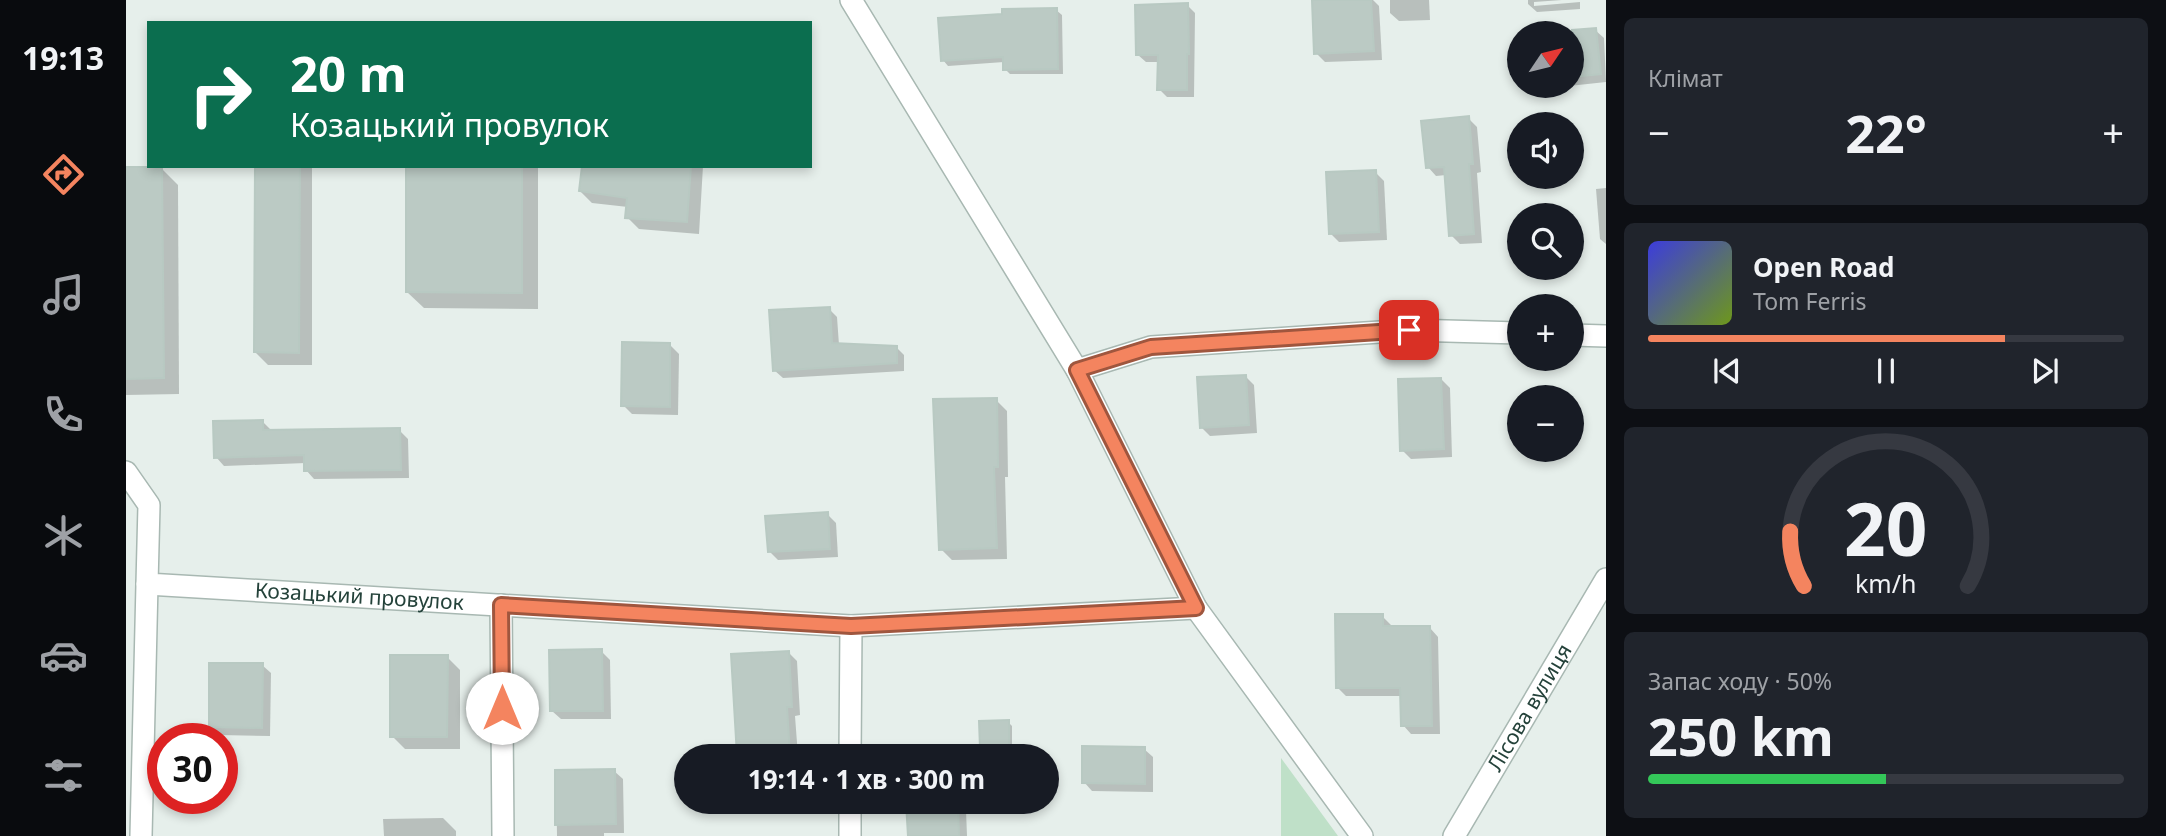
<!DOCTYPE html>
<html lang="uk">
<head>
<meta charset="utf-8">
<style>
  :root { --surface:#171b24; --page:#20242c; --text:#f1f3f6; --muted:#9ea1a6; --line:#363941; --accent:#f4845f }
  body { margin:0; font-family:"Noto Sans",sans-serif; background:var(--page); color:var(--text); height:100vh; display:flex; flex-direction:column; font-size:26px; white-space:nowrap }
  * { box-sizing:border-box; margin:0 }
  p { font-size:23px; color:var(--muted) }
  .icon { flex:none; width:38px; height:38px; fill:none; stroke:currentColor; stroke-width:2; stroke-linecap:round; stroke-linejoin:round }
  .map { position:relative; flex:1; overflow:hidden }
  .side { display:flex; flex-direction:column; gap:18px; padding:18px; background:#0d0f14; width:560px }
  .side>* { flex:none }
  .banner { position:absolute; left:21px; top:21px; width:665px; height:147px; border-radius:0px; box-shadow:0 4px 10px #0003; background:#0b6e4f; color:#fff; overflow:hidden }
  .needle { width:46px; rotate:55deg }
  .tools { position:absolute; left:1381px; top:21px; display:grid; gap:14px }
  .tools a { display:grid; place-items:center; width:77px; height:77px; border-radius:50%; background:var(--surface); box-shadow:0 4px 10px #0003; font-size:35px }
  .speed { position:absolute; left:21px; top:723px; display:flex; gap:14px; font-size:35px; font-weight:700; text-align:center }
  .speed>* { display:grid; place-content:center; width:91px; height:91px; border-radius:50%; background:var(--surface); box-shadow:0 4px 10px #0003; line-height:1 }
  .speed .limit { border:10px solid #d22; background:#fff; color:#111 }
  .pin { position:absolute; display:grid; place-items:center; width:60px; height:60px; color:#fff; margin:-30px; border-radius:14px; box-shadow:0 4px 10px #0006 }
  .me { position:absolute; width:77px; margin:-38px; rotate:0deg; stroke-linejoin:round; filter:drop-shadow(0 0 5px #0008) }
  .turn { display:flex; align-items:center; gap:24px; height:147px; padding:0 28px; font-size:32px }
  .turn .icon { width:91px; height:91px; stroke-width:2.5 }
  .turn b { display:block; font-size:49px; line-height:60px }
  .big { font-size:52px; font-weight:700; line-height:1.1 }
  .side .widget { flex:1; display:flex; flex-direction:column; justify-content:center; gap:10px; min-width:0; padding:0 24px; border-radius:10px; background:var(--page) }
  .side .dial { align-items:center; gap:0 }
  .dial svg { height:182px; overflow:visible; fill:none; stroke:var(--line); stroke-width:7; stroke-linecap:round; text-anchor:middle }
  .dial text { fill:var(--text); stroke:none }
  .song { display:flex; align-items:center; gap:21px }
  .cover { width:84px; height:84px; border-radius:10px; background:linear-gradient(135deg,hsl(240 70% 55%),hsl(80 70% 35%)) }
  .played { height:7px; border-radius:4px; background:linear-gradient(90deg,var(--accent) 75%,var(--line) 75%) }
  .keys { display:flex; justify-content:space-around; direction:ltr }
  .heat { display:flex; justify-content:space-between; align-items:center; font-size:38px; direction:ltr }
  .charge { height:10px; border-radius:5px; background:linear-gradient(90deg,#34c759 50%,var(--line) 0) }
  .trip { position:absolute; left:548px; top:744px; width:385px; height:70px; border-radius:35px; background:var(--surface); box-shadow:0 4px 10px #0003; font-weight:700; line-height:70px; text-align:center }
  main { display:flex; flex:1; min-height:0 }
  .tabs { display:flex; flex-direction:column; width:126px; justify-content:space-around; align-items:center; background:#090b0e; color:var(--muted) }
  .tabs .icon { width:49px; height:49px }
  .tabs .selected { color:var(--accent) }
  .tabs b { font-size:32px; color:var(--text) }
  .map>svg:first-child { display:block }
</style>
</head>
<body>
<main>
<nav class="tabs">
<b>19:13</b>
<svg class="icon selected" aria-label="directions" viewBox="0 0 24 24"><path d="M12 3l9 9-9 9-9-9zM9 14v-3h6M13 9l2 2-2 2"/></svg>
<svg class="icon" aria-label="music" viewBox="0 0 24 24"><path d="M9 18V5l10-2v13"/><circle cx="6" cy="18" r="3"/><circle cx="16" cy="16" r="3"/></svg>
<svg class="icon" aria-label="phone" viewBox="0 0 24 24"><path d="M5 4h4l2 5-3 2q2 4 5 5l2-3 5 2v4C11 20 4 13 5 4z"/></svg>
<svg class="icon" aria-label="climate" viewBox="0 0 24 24"><path d="M12 3v18M4 7l16 10M4 17L20 7"/></svg>
<svg class="icon" aria-label="car" viewBox="0 0 24 24"><path d="M5 17H2v-5l4-1 3-4h7l3 4 3 1v5h-3M9 17h6M6 11h13"/><circle cx="7" cy="17" r="2"/><circle cx="17" cy="17" r="2"/></svg>
<svg class="icon" aria-label="filters" viewBox="0 0 24 24"><path d="M4 7h16M4 17h16"/><circle cx="9" cy="7" r="2"/><circle cx="15" cy="17" r="2"/></svg>
</nav>
<div class="map">
<svg width="1480" height="836" viewBox="0 0 1480 836">
  <rect width="100%" height="100%" fill="#e6efeb"/>
  <polygon fill="#bfe0c8" points="1155,758 1212,836 1155,836"/>
  <g fill="#0003">
    <polygon points="1188,0 1247,0 1253,6 1256,60 1199,62 1190,53"/>
    <polygon points="1264,0 1303,0 1304,20 1273,21 1264,13"/>
    <polygon points="1402,0 1436,0 1408,2 1408,6 1454,2 1454,9 1411,12 1402,4"/>
    <polygon points="1061,5 1069,13 1068,97 1041,97 1033,89 1034,62 1020,62 1012,55"/>
    <polygon points="930,10 936,15 937,74 884,74 879,69 878,62 822,66 817,60"/>
    <polygon points="1469,30 1478,38 1480,82 1443,86 1446,86 1446,33 1435,33"/>
    <polygon points="1342,118 1351,127 1355,172 1351,173 1356,243 1334,244 1325,235 1320,175 1310,176 1302,167"/>
    <polygon points="131,166 186,166 186,365 142,365 129,352"/>
    <polygon points="281,166 412,166 412,309 298,308 281,292"/>
    <polygon points="458,166 577,166 573,234 513,229 501,217 502,207 466,203 454,191"/>
    <polygon points="0,168 35,168 52,185 53,394 0,395"/>
    <polygon points="1249,172 1258,181 1261,240 1213,242 1204,233"/>
    <polygon points="1480,188 1480,244 1474,239 1470,189"/>
    <polygon points="703,309 711,317 713,345 770,347 778,355 778,371 657,378 648,370"/>
    <polygon points="544,345 553,354 552,415 506,414 497,405"/>
    <polygon points="1119,376 1128,385 1131,433 1084,436 1075,427"/>
    <polygon points="1315,379 1324,388 1326,457 1285,459 1276,450"/>
    <polygon points="870,400 881,411 882,477 879,477 881,559 826,560 815,549"/>
    <polygon points="136,421 145,430 273,430 282,439 283,478 188,479 180,470 180,463 98,466 90,457"/>
    <polygon points="701,514 710,523 712,557 652,560 643,551"/>
    <polygon points="1256,616 1265,625 1265,628 1304,628 1312,637 1314,734 1285,734 1277,725 1276,696 1220,696 1211,687"/>
    <polygon points="475,651 484,660 485,719 435,719 426,711"/>
    <polygon points="662,652 671,661 674,715 669,716 672,756 613,756"/>
    <polygon points="321,657 334,670 334,749 279,749 266,736"/>
    <polygon points="136,665 145,673 144,736 93,735 85,726"/>
    <polygon points="882,722 886,726 886,751 860,751 856,747"/>
    <polygon points="837,747 846,756 781,756"/>
    <polygon points="1018,749 1027,757 1027,792 966,791 958,782"/>
    <polygon points="430,771 488,771 497,779 498,833 478,833 478,836 431,836"/>
    <polygon points="617,802 675,802 676,806 625,810"/>
    <polygon points="782,802 848,802 848,810 840,810 841,836 783,836"/>
    <polygon points="317,818 330,831 330,836 258,836 257,819"/>
  </g>
  <g fill="#bbcac4" stroke="#b8c9c2" stroke-width="2">
    <polygon points="1186,0 1245,0 1248,51 1188,54"/>
    <polygon points="1062,3 1063,54 1061,54 1061,90 1031,90 1032,55 1010,55 1009,5"/>
    <polygon points="931,8 932,69 877,70 877,57 815,61 812,18 876,14 876,9"/>
    <polygon points="1470,28 1475,74 1446,77 1446,30"/>
    <polygon points="1343,116 1347,164 1343,164 1348,234 1323,236 1318,167 1300,168 1295,121"/>
    <polygon points="129,166 174,166 173,353 128,352"/>
    <polygon points="280,166 396,166 396,293 280,292"/>
    <polygon points="456,166 565,166 561,222 499,218 501,198 453,191"/>
    <polygon points="0,167 36,167 38,378 0,379"/>
    <polygon points="1250,170 1253,232 1203,234 1200,172"/>
    <polygon points="704,307 706,343 771,346 771,363 647,371 643,310"/>
    <polygon points="496,342 544,343 544,407 495,406"/>
    <polygon points="1120,375 1123,425 1074,428 1071,377"/>
    <polygon points="1315,378 1318,449 1274,451 1272,379"/>
    <polygon points="871,398 872,467 868,467 871,548 813,550 807,399"/>
    <polygon points="137,420 137,430 274,428 275,470 178,471 178,455 88,458 87,421"/>
    <polygon points="702,512 704,549 642,552 639,516"/>
    <polygon points="1209,614 1257,614 1257,626 1304,626 1306,726 1275,726 1274,688 1210,688"/>
    <polygon points="476,649 477,711 424,711 423,650"/>
    <polygon points="663,651 666,707 661,707 664,756 611,756 605,654"/>
    <polygon points="264,655 322,655 321,737 264,737"/>
    <polygon points="83,663 137,663 136,728 83,727"/>
    <polygon points="883,720 883,748 854,748 853,721"/>
    <polygon points="838,746 839,756 779,756 778,747"/>
    <polygon points="956,746 1019,747 1019,784 956,783"/>
    <polygon points="489,769 490,824 429,825 429,770"/>
    <polygon points="780,802 840,802 832,802 833,836 782,836"/>
  </g>
  <g fill="none" stroke-linecap="round" stroke-linejoin="round">
    <defs>
      <g id="minor">
        <polyline points="725,0 951,370 1070,608 1236,836"/>
        <polyline points="1446,335 1480,336"/>
        <polyline points="951,370 1025,347 1284,330 1393,333"/>
        <path id="s1" d="M0 472 23 505 21 584 725 626 1070 608"/>
        <polyline points="375,605 377,836"/>
        <polyline points="724,756 725,626"/>
        <polyline points="15,836 21,584"/>
        <polyline points="724,836 724,802"/>
        <path id="s2" d="M1328 836 1480 579"/>
      </g>
    </defs>
    <use href="#minor" stroke="#a8b8b2" stroke-width="24"/>
    <use href="#minor" stroke="#fff" stroke-width="21"/>
  </g>
  <g fill="none" stroke-linecap="round" stroke-linejoin="round">
    <defs>
      <polyline id="route" points="376,708 375,605 725,626 1070,608 951,370 1025,347 1283,330"/>
    </defs>
    <use href="#route" stroke="#9f563e" stroke-width="18"/>
    <use href="#route" stroke="#f4845f" stroke-width="12"/>
  </g>
  <g text-anchor="middle" stroke-width="5" stroke-linejoin="round" paint-order="stroke">
    <g font-size="21" fill="#24423a" stroke="#f7fbf9">
      <text dy="7" stroke="none"><textPath href="#s1" startOffset="332">Козацький провулок</textPath></text>
      <text dy="7" stroke="none"><textPath href="#s2" startOffset="149">Лісова вулиця</textPath></text>
    </g>
  </g>
</svg>
<div class="tools">
<a><svg class="needle" viewBox="-14 -14 28 28"><path d="M0-13l5 13h-10z" fill="#e53935"/><path d="M0 13l5-13h-10z" fill="#9ea1a6"/></svg></a>
<a><svg class="icon" aria-label="sound" viewBox="0 0 24 24"><path d="M4 9h4l5-4v14l-5-4H4zM17 9q2 3 0 6"/></svg></a>
<a><svg class="icon" aria-label="search" viewBox="0 0 24 24"><circle cx="10" cy="10" r="6"/><path d="M15 15l6 6"/></svg></a>
<a>+</a>
<a>−</a>
</div>
<div class="speed"><div class="limit">30</div></div>
<div class="pin" style="left:1283px;top:330px;background:#d93025"><svg class="icon" aria-label="arrive" viewBox="0 0 24 24"><path d="M6 21V4h12l-3 4 3 4H6"/></svg></div>
<svg class="me" style="left:376px;top:708px" viewBox="-20 -20 40 40"><circle r="19" fill="#fff"/><path d="M0-13L10 11 0 6-10 11z" fill="#f4845f"/></svg>
<div class="trip">19:14 · 1 хв · 300 m</div>
<div class="banner">
<div class="turn"><svg class="icon" aria-label="right" viewBox="0 0 24 24"><path d="M7 20v-9h11M14 6l5 5-5 5"/></svg><div><b>20 m</b>Козацький провулок</div></div>
</div>
</div>
<section class="side">
<div class="widget"><p>Клімат</p>
<div class="heat"><a>−</a><b class="big">22°</b><a>+</a></div>
</div>
<div class="widget">
<div class="song"><i class="cover"></i><div><b>Open Road</b><p>Tom Ferris</p></div></div>
<div class="played"></div>
<div class="keys"><svg class="icon" aria-label="previous" viewBox="0 0 24 24"><path d="M18 5L8 12l10 7zM5 5v14"/></svg><svg class="icon" aria-label="pause" viewBox="0 0 24 24"><path d="M8 5v14M16 5v14"/></svg><svg class="icon" aria-label="next" viewBox="0 0 24 24"><path d="M6 5l10 7-10 7zM19 5v14"/></svg></div>
</div>
<div class="widget dial"><svg viewBox="0 0 100 80">
<path d="M14 69A42 42 0 1 1 86 69"/>
<path d="M14 69A42 42 0 0 1 8 45" stroke="#f4845f"/>
<text x="50" y="56" font-size="32" font-weight="700">20</text>
<text x="50" y="72" font-size="11">km/h</text>
</svg></div>
<div class="widget"><p>Запас ходу · 50%</p><b class="big">250 km</b><div class="charge"></div></div>
</section>
</main>
</body>
</html>
